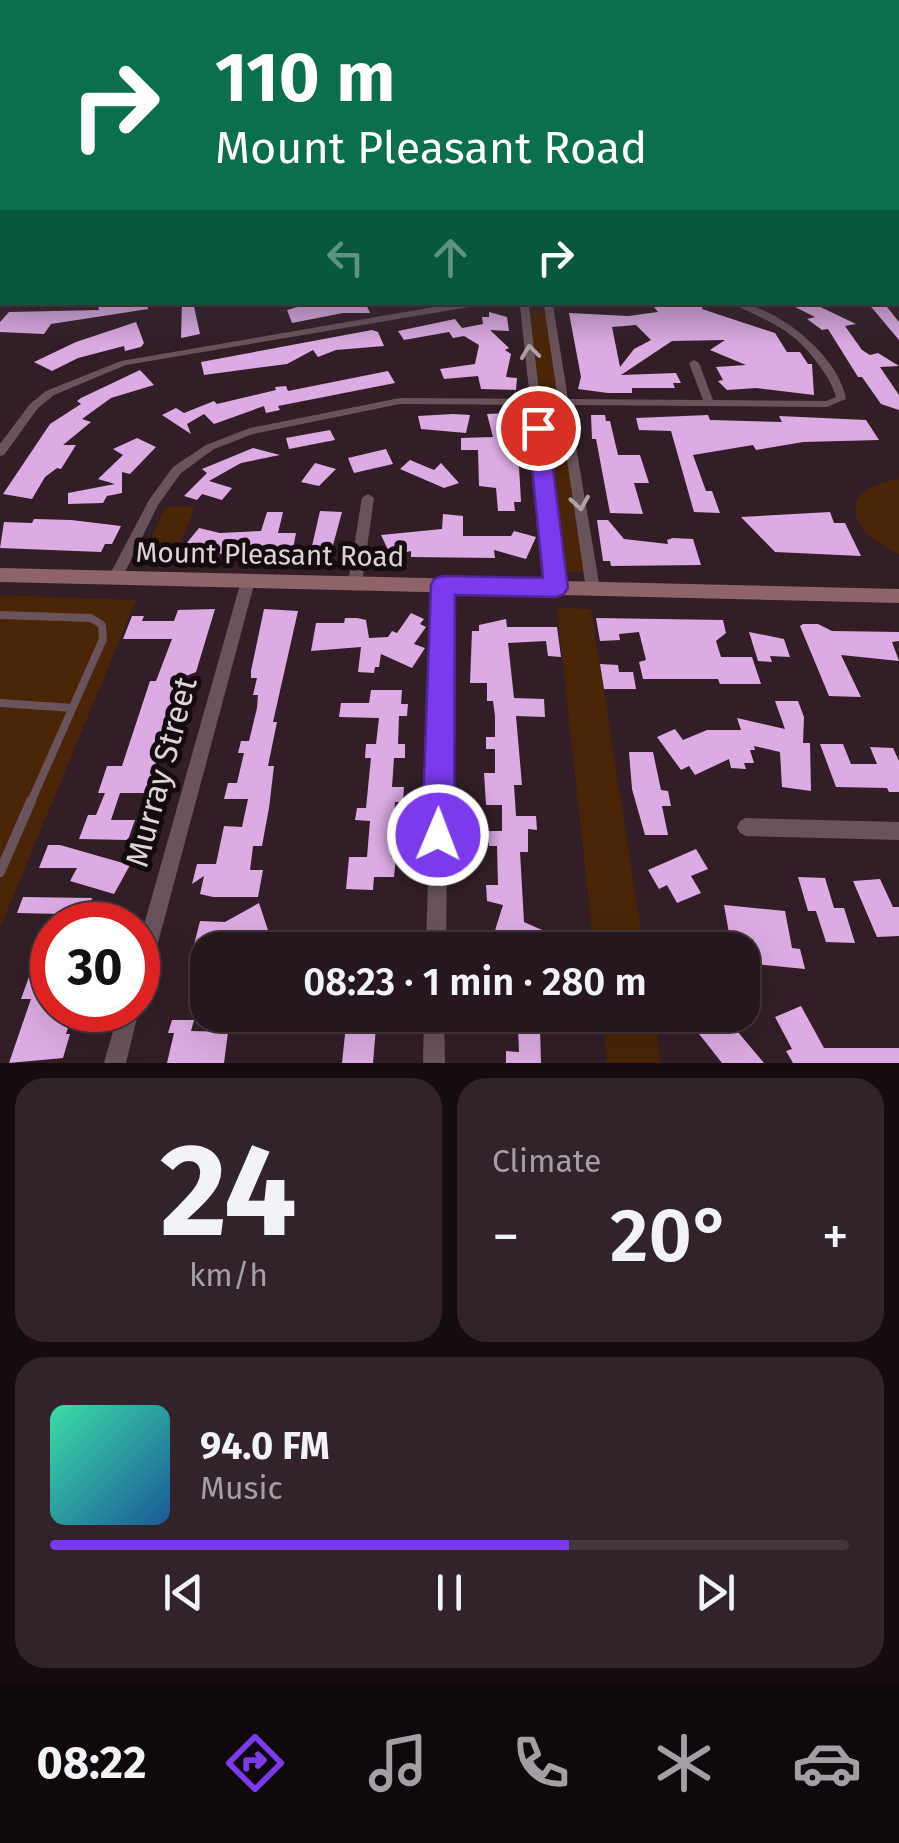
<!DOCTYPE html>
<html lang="en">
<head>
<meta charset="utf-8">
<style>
  :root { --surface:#26161d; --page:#32232a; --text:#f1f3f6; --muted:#a49fa4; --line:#42353b; --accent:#7c3aed }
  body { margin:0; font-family:"Fira Sans",sans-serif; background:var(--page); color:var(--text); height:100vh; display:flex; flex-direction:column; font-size:38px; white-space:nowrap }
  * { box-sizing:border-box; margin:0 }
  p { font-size:32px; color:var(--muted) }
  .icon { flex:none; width:55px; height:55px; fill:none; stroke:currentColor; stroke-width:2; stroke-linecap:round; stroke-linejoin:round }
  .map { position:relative; height:1063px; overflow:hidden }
  .drawer { display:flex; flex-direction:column; gap:15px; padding:15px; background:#150c10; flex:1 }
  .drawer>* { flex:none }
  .banner { position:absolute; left:0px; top:0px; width:900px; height:305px; box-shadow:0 10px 40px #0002,0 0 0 2px var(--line); background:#0b6e4f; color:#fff; overflow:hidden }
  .speed { position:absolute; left:30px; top:902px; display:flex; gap:20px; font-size:50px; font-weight:700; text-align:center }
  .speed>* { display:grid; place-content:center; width:130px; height:130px; border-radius:50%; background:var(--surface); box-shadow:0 10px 40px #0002,0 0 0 2px var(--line); line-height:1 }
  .speed .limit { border:15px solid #d22; background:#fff; color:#111 }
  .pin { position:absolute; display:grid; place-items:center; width:85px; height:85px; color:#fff; margin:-42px; border:5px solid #fff; border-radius:50%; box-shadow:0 2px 10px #0007 }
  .me { position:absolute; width:110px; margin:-55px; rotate:1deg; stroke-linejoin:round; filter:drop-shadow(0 0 8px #0008) }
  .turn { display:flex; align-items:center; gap:35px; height:210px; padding:0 50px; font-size:45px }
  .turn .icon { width:130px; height:130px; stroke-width:2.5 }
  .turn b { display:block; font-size:70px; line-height:85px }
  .lanes { display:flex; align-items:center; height:95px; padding:0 50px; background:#0003; justify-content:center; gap:50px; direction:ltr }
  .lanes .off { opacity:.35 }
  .big { font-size:75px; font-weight:600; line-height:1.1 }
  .drawer .widget { flex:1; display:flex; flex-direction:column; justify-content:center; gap:15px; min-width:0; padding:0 35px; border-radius:30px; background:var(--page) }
  .drawer .dial { align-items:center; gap:0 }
  .dial b { font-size:130px; line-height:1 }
  .song { display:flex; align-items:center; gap:30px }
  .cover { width:120px; height:120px; border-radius:15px; background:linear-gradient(135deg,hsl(160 70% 55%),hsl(210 70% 35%)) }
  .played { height:10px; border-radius:5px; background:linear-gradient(90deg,var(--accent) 65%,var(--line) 65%) }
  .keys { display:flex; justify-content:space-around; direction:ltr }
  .heat { display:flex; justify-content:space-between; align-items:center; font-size:55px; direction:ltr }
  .drawer .tiles { flex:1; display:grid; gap:15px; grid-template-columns:1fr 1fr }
  .widget:last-child { grid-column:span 2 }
  .trip { position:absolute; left:190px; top:932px; width:570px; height:100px; border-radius:30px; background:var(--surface); box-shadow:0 10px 40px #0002,0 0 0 2px var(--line); font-weight:600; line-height:100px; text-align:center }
  .tabs { display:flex; height:160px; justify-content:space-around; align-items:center; background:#0f090c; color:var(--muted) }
  .tabs .icon { width:70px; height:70px }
  .tabs .current { color:var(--accent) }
  .tabs b { font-size:45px; color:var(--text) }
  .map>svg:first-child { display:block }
</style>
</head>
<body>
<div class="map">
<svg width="899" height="1063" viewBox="0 0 899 1063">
  <rect width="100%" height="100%" fill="#331e27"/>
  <g fill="#4a2507">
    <polygon points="539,309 546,314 558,389 554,393 539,389 530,313"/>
    <polygon points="563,428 584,573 561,571 544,429"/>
    <path d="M899 479V554C850 533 832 490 899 479Z"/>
    <polygon points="165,507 195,507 172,563 141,562"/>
    <polygon points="0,595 136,600 0,928"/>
    <polygon points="557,608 591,609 644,950 594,950"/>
    <polygon points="602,1015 654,1015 661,1063 607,1063"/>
  </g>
  <g fill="#dcabe3" fill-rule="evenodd">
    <polygon points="109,302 147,302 148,309 51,324 44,334 0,332 0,322 9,312 99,310 98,306"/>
    <polygon points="182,302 193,302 200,334 181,338"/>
    <polygon points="315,302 365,302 370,313 343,313 292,323 287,310"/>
    <path d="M650 302H704L702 309 775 333 787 352H800L808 364H812L814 395 756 388 727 390 718 381 723 380 716 367 746 365 710 350 725 340 672 341 621 375 676 373 681 383H673L675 388H632V393H608L578 389 581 377 569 313 628 316 658 312ZM636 325 651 340 634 349 620 367 612 327Z"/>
    <polygon points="785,302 812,303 856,324 845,326 862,350 870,355 878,353 899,366 880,367 899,395 899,410 881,404 862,377 858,377 828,329 822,330 807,319 815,317"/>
    <polygon points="867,302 883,302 899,322 899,340"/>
    <polygon points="489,312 507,317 509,331 490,330 509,348 505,350 511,354 506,377 517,378 516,390 481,389 478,376 444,379 440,369 475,364 479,345 464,336 453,338 449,332 404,340 398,331 455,319 462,328 483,324 482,317 489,317"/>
    <polygon points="136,322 144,343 141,347 125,351 124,346 78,358 52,371 34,362 76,342"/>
    <polygon points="372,330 378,332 384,346 336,350 318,357 313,350 287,364 204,375 201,362"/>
    <polygon points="140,370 154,385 111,398 82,419 91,422 63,445 76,445 61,469 57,468 45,477 32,499 3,494 50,424 81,404 77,401 81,398"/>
    <polygon points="388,371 395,383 278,406 280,410 266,413 264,406 214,424 204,414 187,424 191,434 162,415 176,408 184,413 214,401 217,404 276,390 275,387 286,386 288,391"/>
    <polygon points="510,413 517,431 521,502 514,502 515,511 498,511 496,488 479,486 478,450 461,450 461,438 493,437 487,414"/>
    <polygon points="453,414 470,415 466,433 421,429 418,416"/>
    <polygon points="591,415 605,415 606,421 610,421 618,455 640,455 649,483 634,483 643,514 610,513 596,439 592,439"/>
    <polygon points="708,415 710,420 782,422 779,416 866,420 879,440 803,442 756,450 753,445 693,455 706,491 712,491 720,513 694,512 671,431 639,430 636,418"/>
    <polygon points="330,430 335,440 289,449 286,438"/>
    <polygon points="137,438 156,447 130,474 122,472 122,493 107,496 103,503 68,504 68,493 115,484 98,479 123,455 113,449"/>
    <polygon points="253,448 280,455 241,463 209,481 232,488 222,500 202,494 197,500 184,496 207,473 202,469"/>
    <polygon points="386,449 393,464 354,473 348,458"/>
    <polygon points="410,460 434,470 441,463 459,483 444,488 400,469"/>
    <polygon points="315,463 336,469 319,486 301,482"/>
    <polygon points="320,511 342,512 330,556 310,555"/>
    <polygon points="267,512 283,512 278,533 296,533 292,554 263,556 227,546 224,554 181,550 199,528 220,533 261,531"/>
    <polygon points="830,512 834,523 845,523 861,556 775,552 741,517"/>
    <polygon points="443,514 463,516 463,536 511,536 514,531 536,537 526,559 494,550 495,558 411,557 411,551 391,556 381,535 442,529"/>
    <polygon points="34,519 71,520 121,526 112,544 105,544 101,552 0,548 4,522 32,523"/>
    <polygon points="597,520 608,520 624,539 668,544 667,540 673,538 693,539 701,565 611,566 610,561 603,561"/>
    <polygon points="215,609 196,672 181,678 147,793 120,793 111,820 135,820 128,840 79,839 88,815 96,815 105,793 98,793 107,766 122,766 150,681 156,681 172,639 123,639 132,616 144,616 142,621 174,621 178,610"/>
    <polygon points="264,609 298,611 273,722 277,722 268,766 274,766 269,808 262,846 253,846 250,870 263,870 258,897 213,897 200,894 204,876 192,884 197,864 216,864 224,826 242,827 248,799 224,799 228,783 237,783 244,753 238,753 241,741 249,741 257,708 258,695 253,695 257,678 251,678 251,671"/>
    <polygon points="411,613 424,619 420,624 426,627 414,644 425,648 412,668 381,654 379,667 375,667 374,673 358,672 361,647 311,651 316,623 344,623 345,618 357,618 366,620 369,638 388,637 392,631 397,633"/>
    <polygon points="596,618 723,620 726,633 716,641 721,657 752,657 761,684 720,684 718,679 643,679 639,662 646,660 639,632 619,634 620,640 600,641"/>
    <polygon points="506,619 507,627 557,627 561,657 548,656 546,641 508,643 514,698 544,699 545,717 516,716 522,785 514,785 516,816 536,816 537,830 528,829 528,852 520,852 524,922 558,937 554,950 500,950 502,945 492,940 503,905 487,901 486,885 498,885 497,846 489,846 488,831 502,831 502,805 486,805 484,773 495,773 495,749 486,749 486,737 495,737 495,716 493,701 487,701 487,683 470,683 472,631 479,631 479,625"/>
    <polygon points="803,624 818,624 832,631 899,632 899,641 892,642 899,661 841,655 861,697 829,696 800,626"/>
    <polygon points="749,632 784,639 790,657 770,656 772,662 758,661"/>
    <polygon points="600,664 618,665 619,672 633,672 636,689 604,689"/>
    <polygon points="371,690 402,690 401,704 408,704 407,716 399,716 398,744 405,744 405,758 394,758 392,787 404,787 403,802 395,802 391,857 396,857 394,877 374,877 373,890 346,889 349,857 367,857 370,821 355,820 357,808 366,808 371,758 365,758 366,744 376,744 379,718 339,717 341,703 369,703"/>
    <polygon points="775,701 798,701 804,717 803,743 810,743 811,791 782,787 780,752 754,746 755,750 750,750 754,763 744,763 746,769 731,768 729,759 695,775 689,766 681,770 657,737 675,729 683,740 707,730 741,730 737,718 785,729"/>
    <polygon points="820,744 843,744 851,764 877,764 870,747 893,748 899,761 899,792 889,792 887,788 836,787"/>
    <polygon points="629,752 653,752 661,790 668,791 671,806 662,806 668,835 645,835 632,789"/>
    <polygon points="48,845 60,845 130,865 114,894 70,881 77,868 39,868"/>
    <polygon points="696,849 708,869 691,876 701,893 677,903 667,885 659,889 648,870"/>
    <polygon points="798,877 825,878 834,908 844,908 855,943 826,942 816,911 808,911"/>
    <polygon points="880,879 893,907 899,907 899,936 877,937 853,881"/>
    <polygon points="23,897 92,898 83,925 57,925 61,914 17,913"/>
    <polygon points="259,903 268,930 232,950 192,953 200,921 225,922"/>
    <polygon points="724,905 785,911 792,948 800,949 805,969 755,964 751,941 730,939"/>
    <polygon points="30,974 52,974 52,1010 74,1010 66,1034 70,1034 63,1058 9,1063 31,999 21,999"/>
    <polygon points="801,1006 824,1048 899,1048 899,1063 793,1063 786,1051 792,1049 775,1017"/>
    <polygon points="347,1015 377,1015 373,1063 342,1063"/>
    <polygon points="487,1015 563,1015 564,1028 540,1028 541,1063 506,1063 506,1051 519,1052 518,1027 487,1026"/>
    <polygon points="690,1015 735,1015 743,1024 737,1031 764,1063 722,1063 692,1025 695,1021"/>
    <polygon points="172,1020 194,1020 191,1031 228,1032 224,1063 167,1063 174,1033 168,1033"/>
  </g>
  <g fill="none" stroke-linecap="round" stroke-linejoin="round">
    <g stroke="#6b535c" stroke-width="8">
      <polyline points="0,615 91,618 102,625 103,639 30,804"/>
      <polyline points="0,703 72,708"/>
    </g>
    <polyline stroke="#6b535c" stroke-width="10" points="0,872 31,801"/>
    <g fill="#6b535c" fill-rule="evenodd">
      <rect x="0" y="196" width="2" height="3"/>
      <rect x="898" y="196" width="1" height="6"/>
      <rect x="898" y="217" width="1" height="4"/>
      <rect x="898" y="263" width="1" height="4"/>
      <polygon points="898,285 899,286 899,292 898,291"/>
      <polygon points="0,296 2,297 2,301 0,302"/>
      <path d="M463 302H621L617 305H553L568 399 703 400 689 363 694 360 699 363 713 400 826 401 836 397C833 386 828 378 821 368 793 327 770 323 729 302 773 302 839 355 846 399L827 407 569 405 600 589 598 593H588L586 589 559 405H541L563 588 561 592H551L549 588 530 405 400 404 253 434 214 449 181 473 158 505 120 582H110L108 578 149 500 173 467 206 445 250 428 400 398 530 399 520 306 469 307 126 365 54 395 38 408 4 455 0 456V444L30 404 46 391 121 361ZM529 306H544L558 399H540Z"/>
      <polygon points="368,494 374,498 362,583 360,587 350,587 348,583 362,498"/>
      <polygon points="248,576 253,577 255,581 148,980 145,987 138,990 138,946 241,581 243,577"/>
      <polygon points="443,580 448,581 450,585 446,950 426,950 436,585 438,581"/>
      <polygon points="746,818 899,822 899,840 746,836 740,833 737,827 740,821"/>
      <polygon points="138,1006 139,1010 126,1063 104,1063 119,1010 138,1010"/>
      <polygon points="424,1015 444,1015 445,1063 423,1063"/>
    </g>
    <g fill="#8e6469" fill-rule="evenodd">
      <rect x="0" y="266" width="2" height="9"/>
      <polygon points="0,568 899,589 899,603 0,582"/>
    </g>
  </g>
  <defs><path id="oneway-chevron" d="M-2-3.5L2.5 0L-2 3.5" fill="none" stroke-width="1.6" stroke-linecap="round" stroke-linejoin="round" transform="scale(2.5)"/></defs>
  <g stroke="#b19fa6">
    <use href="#oneway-chevron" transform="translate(530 352) rotate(-97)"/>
    <use href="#oneway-chevron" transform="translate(580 503) rotate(81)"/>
  </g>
  <linearGradient id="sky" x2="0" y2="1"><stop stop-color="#1c1015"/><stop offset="0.57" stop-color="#4a4152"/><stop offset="1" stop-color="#4a4152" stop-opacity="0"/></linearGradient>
  <rect width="899" height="344" fill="url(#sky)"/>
  <polygon fill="#7c3aed" stroke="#51269a" stroke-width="2.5" points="538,421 548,428 568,588 564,594 556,597 455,595 454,835 449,846 438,851 427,846 422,835 431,585 434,579 443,576 543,578 528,428"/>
  <g text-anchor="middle" stroke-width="10" stroke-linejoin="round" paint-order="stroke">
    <g font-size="28" fill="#e0d2d7" stroke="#140b0f">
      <text transform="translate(270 554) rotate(1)" y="10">Mount Pleasant Road</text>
    </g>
    <g font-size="32" fill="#e0d2d7" stroke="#140b0f">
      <text transform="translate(161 772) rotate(-75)" y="11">Murray Street</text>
    </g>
  </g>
</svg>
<div class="speed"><div class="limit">30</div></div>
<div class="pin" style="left:538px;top:428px;background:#d93025"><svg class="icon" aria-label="arrive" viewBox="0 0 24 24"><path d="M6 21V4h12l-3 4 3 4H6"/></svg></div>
<svg class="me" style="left:438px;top:835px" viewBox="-20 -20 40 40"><circle r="17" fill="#7c3aed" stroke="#fff" stroke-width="3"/><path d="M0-11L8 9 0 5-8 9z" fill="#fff"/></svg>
<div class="trip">08:23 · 1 min · 280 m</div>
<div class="banner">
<div class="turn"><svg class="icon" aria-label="right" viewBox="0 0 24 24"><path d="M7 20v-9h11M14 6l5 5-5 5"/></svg><div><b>110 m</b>Mount Pleasant Road</div></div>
<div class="lanes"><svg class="icon off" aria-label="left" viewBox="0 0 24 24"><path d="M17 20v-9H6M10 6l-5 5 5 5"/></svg><svg class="icon off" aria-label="ahead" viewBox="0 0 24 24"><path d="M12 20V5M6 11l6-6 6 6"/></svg><svg class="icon" aria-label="right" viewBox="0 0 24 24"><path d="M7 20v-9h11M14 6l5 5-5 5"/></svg></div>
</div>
</div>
<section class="drawer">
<div class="tiles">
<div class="widget dial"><b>24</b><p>km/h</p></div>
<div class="widget"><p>Climate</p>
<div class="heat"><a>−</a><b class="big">20°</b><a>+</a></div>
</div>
<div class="widget">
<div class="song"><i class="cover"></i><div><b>94.0 FM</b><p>Music</p></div></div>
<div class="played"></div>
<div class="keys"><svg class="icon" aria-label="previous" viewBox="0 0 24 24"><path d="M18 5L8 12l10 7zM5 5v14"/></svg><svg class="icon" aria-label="pause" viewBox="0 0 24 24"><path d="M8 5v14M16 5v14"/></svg><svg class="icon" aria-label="next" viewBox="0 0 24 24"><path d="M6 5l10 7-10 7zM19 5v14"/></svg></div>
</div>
</div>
</section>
<nav class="tabs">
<b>08:22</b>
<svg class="icon current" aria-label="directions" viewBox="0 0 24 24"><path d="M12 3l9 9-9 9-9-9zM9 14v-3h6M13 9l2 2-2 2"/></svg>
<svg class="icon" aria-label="music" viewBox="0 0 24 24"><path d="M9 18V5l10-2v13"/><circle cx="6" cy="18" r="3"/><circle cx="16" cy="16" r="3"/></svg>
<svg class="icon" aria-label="phone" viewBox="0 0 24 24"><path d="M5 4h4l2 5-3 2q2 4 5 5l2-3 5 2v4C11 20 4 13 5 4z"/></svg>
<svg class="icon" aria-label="climate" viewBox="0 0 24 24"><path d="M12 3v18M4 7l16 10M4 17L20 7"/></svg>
<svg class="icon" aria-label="car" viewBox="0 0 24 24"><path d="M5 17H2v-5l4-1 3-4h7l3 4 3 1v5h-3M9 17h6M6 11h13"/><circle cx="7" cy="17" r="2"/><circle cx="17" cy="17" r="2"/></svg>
</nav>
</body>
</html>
